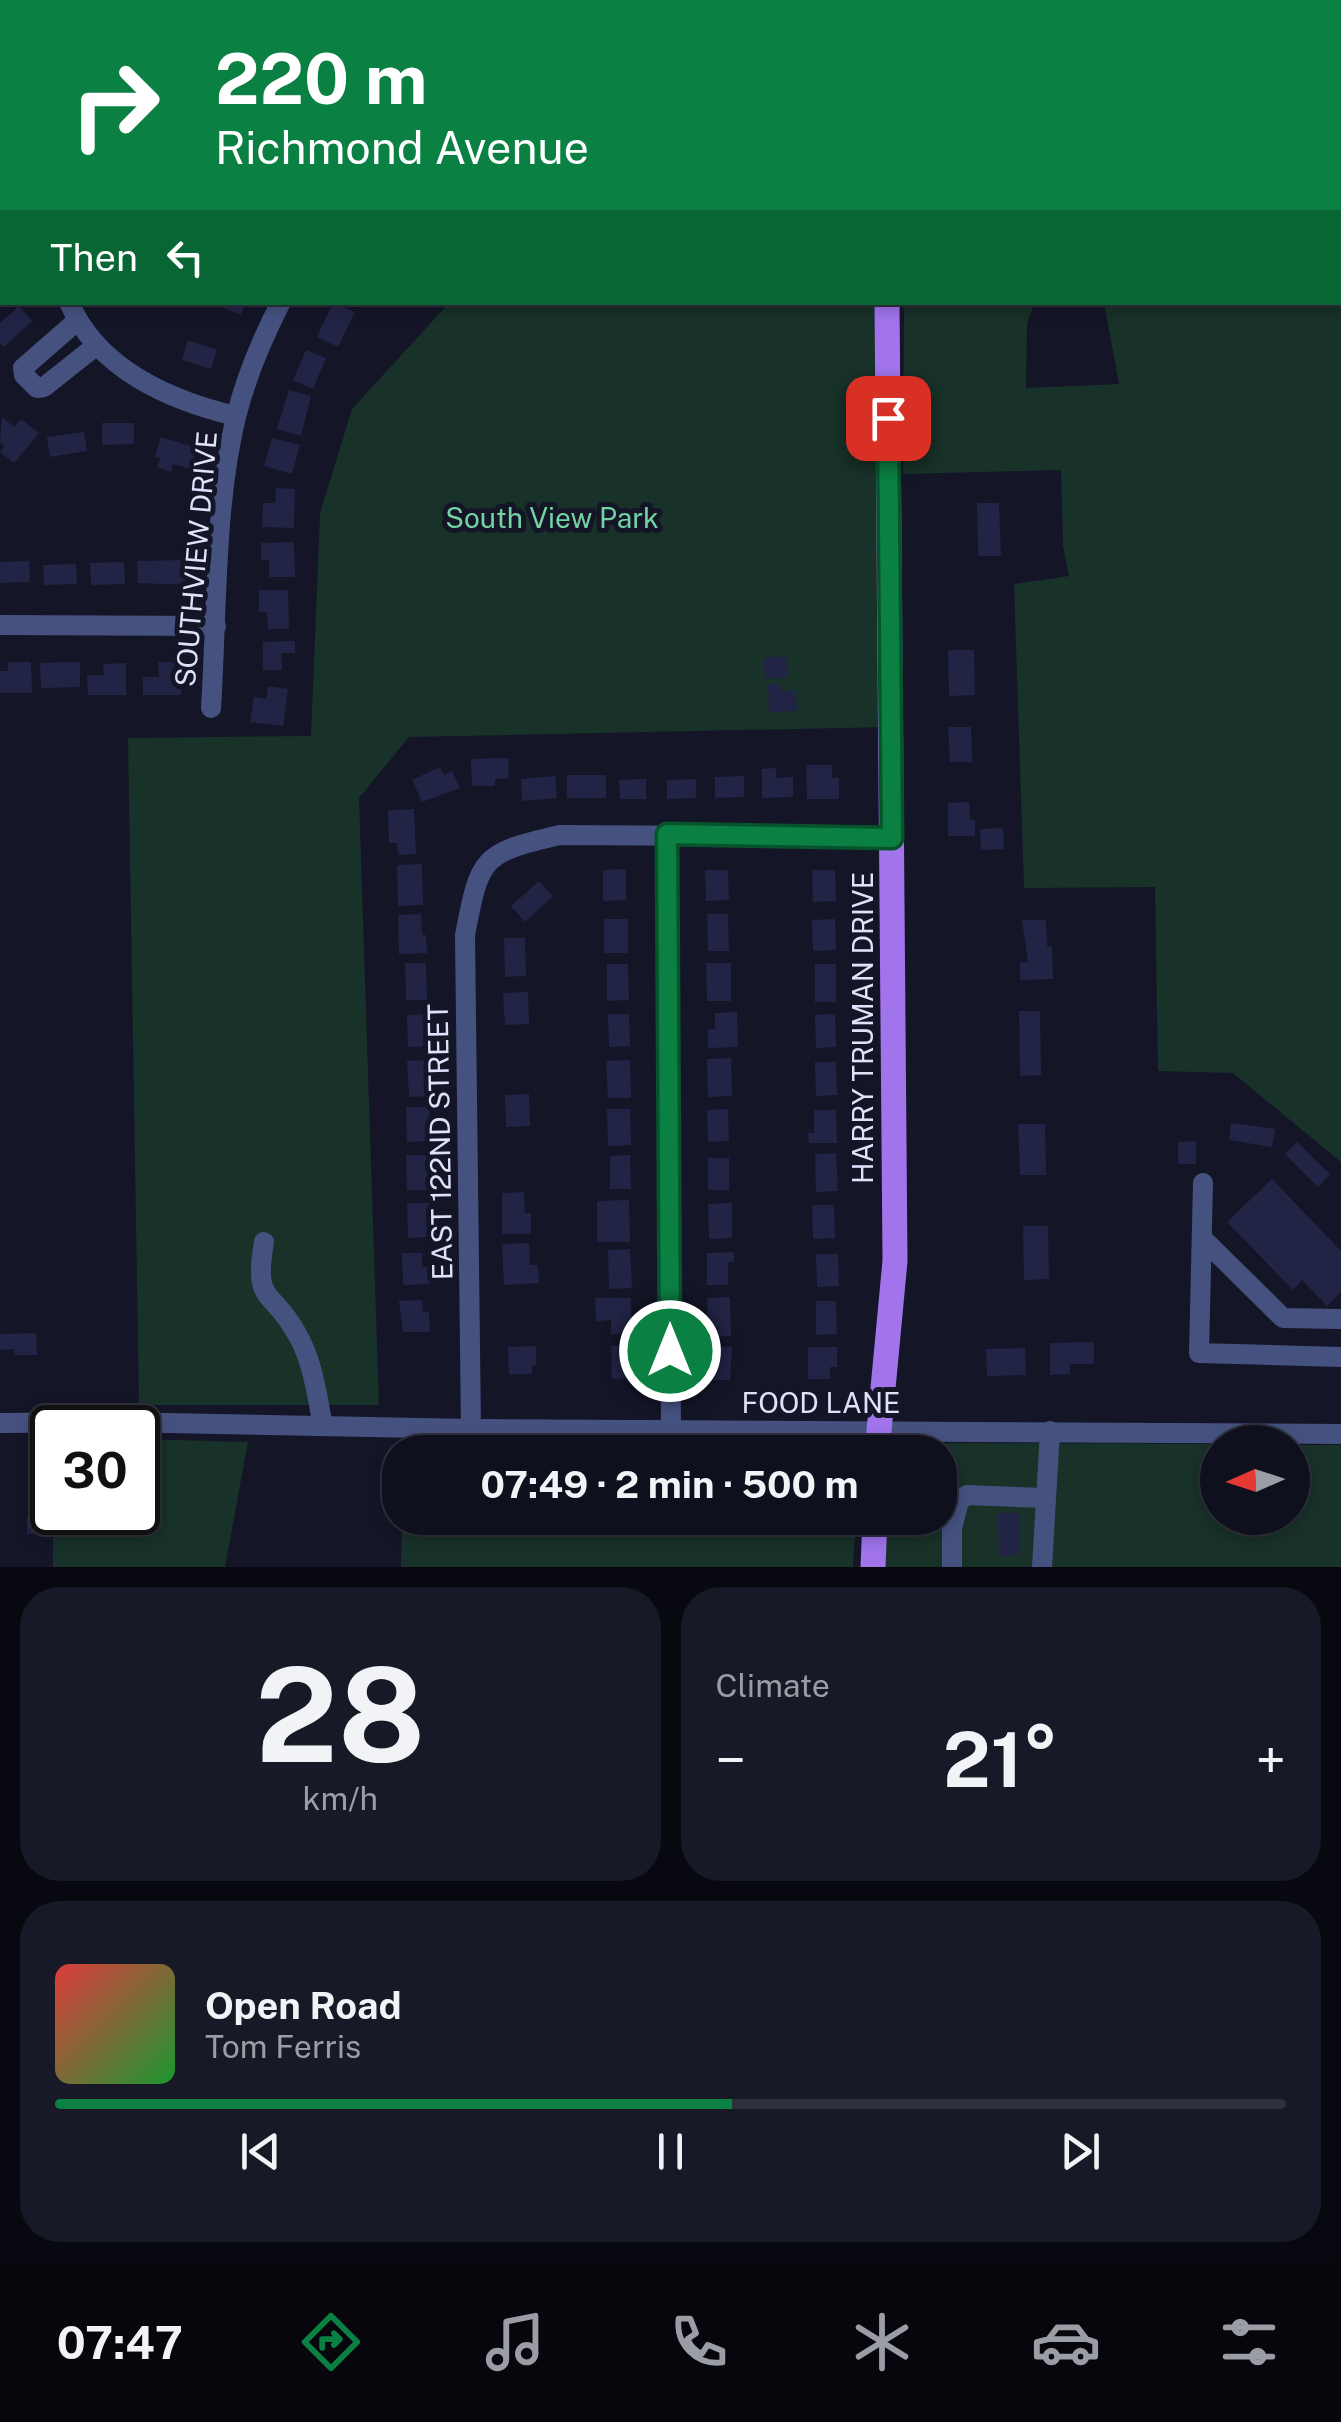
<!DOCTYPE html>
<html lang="en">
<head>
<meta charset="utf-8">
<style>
  :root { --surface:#0f101d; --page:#181926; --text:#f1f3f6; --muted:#9b9da4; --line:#2f303b; --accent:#0b8043 }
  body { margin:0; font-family:"Public Sans",sans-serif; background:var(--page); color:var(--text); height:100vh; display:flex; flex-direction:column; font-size:38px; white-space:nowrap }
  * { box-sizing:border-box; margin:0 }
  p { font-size:32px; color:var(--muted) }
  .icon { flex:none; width:55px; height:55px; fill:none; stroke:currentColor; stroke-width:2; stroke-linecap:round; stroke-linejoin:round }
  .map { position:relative; height:1567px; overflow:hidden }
  .details { display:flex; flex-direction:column; gap:20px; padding:20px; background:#080910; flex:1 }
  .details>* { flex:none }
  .top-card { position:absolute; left:0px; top:0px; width:1342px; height:305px; box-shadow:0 5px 15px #0003,0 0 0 2px var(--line); background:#0b8043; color:#fff; overflow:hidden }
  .needle { width:65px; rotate:267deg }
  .tools { position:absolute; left:1200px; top:1425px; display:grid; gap:20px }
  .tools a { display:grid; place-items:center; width:110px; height:110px; border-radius:50%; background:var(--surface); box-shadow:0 5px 15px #0003,0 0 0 2px var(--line); font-size:50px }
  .speed { position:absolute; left:30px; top:1405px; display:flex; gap:20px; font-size:50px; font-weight:700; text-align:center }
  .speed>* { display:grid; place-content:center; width:130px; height:130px; border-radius:50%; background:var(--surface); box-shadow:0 5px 15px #0003,0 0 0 2px var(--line); line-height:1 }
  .speed .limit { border:5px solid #111; border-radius:15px; background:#fff; color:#111 }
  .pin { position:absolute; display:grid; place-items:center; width:85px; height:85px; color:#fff; margin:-42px; border-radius:20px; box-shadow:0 5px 15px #0006 }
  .me { position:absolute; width:110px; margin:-55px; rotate:0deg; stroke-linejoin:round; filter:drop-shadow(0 0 8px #0008) }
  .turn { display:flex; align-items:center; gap:35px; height:210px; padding:0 50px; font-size:45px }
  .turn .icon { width:130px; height:130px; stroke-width:2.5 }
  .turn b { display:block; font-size:70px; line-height:85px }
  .then { display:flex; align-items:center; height:95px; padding:0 50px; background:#0003; gap:20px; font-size:38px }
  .big { font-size:75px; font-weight:700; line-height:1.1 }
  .details .widget { flex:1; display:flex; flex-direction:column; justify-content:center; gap:15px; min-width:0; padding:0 35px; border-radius:40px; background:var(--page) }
  .details .dial { align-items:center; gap:0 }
  .dial b { font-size:130px; line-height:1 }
  .song { display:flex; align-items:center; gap:30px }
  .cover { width:120px; height:120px; border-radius:15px; background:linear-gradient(135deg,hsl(0 70% 55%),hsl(130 70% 35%)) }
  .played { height:10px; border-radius:5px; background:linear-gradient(90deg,var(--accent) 55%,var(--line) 55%) }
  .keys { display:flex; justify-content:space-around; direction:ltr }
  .heat { display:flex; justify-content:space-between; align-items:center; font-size:55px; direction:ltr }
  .details .tiles { flex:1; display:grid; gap:20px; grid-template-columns:1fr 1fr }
  .widget:last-child { grid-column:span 2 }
  .trip { position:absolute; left:382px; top:1435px; width:575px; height:100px; border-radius:40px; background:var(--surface); box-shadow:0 5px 15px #0003,0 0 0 2px var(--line); font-weight:700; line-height:100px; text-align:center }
  .dock { display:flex; height:160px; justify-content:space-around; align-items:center; background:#06060c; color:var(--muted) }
  .dock .icon { width:70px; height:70px }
  .dock .current { color:var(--accent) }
  .dock b { font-size:45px; color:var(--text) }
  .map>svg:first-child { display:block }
</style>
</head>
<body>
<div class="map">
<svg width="1341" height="1567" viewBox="0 0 1341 1567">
  <rect width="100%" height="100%" fill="#141527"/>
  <g fill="#183129">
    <polygon points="901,0 1341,0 1341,1162 1233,1073 1158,1071 1155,887 1024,888 1014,584 1069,576 1063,546 1061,470 903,474 904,303 1034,303 1027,324 1026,388 1119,384 1104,303 1340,302 1340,2"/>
    <polygon points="449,303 887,303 890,727 409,737 359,798 379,1405 139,1405 128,738 311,736 320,513 352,409"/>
    <polygon points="138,1439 248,1442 225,1567 53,1567 53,1513 138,1512"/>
    <polygon points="402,1442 851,1448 854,1452 402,1452"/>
    <polygon points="903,1443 1217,1444 1218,1518 1292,1518 1293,1445 1341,1445 1341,1567 885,1567 887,1518 940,1518 940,1452 890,1452"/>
    <polygon points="402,1518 856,1518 853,1567 401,1567"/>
  </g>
  <g fill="#222446">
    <polygon points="220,302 246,302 241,315 219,306"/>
    <polygon points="333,302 355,312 338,347 317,337"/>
    <polygon points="19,306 32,321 4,347 0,343 0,323"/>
    <polygon points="188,340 217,350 211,369 182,360"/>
    <polygon points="306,350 326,358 313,389 293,380"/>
    <polygon points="289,390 311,396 301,436 277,429"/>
    <polygon points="2,417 14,427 21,419 39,433 14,463 0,452 5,446 0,442"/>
    <polygon points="102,423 134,423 134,444 102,445"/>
    <polygon points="84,432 87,451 50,457 47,437"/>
    <polygon points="161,437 197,448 190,469 173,464 171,472 157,467 160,458 155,457"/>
    <polygon points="272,438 300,445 292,474 264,466"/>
    <polygon points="276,488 295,489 294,528 262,527 263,503 275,503"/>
    <polygon points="977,503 999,503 1001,556 978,556"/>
    <polygon points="294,542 295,577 269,577 269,560 261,560 261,543"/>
    <polygon points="190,560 190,585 138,583 137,561"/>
    <polygon points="29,561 30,582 0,583 0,562"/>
    <polygon points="124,562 125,584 91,585 90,563"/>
    <polygon points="76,564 77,584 44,585 43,565"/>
    <polygon points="259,590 288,590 289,629 268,629 267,612 259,612"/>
    <polygon points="295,641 295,653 281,653 282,670 263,670 263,642"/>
    <polygon points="948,650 974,650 975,695 949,696"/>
    <polygon points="786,656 788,677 765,679 763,658"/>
    <polygon points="8,662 31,662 32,693 0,693 0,671 8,671"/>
    <polygon points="80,662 80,687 41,688 40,663"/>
    <polygon points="158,662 181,662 181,695 143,695 143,677 159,677"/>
    <polygon points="126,663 126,695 88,695 87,675 104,675 103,664"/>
    <polygon points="768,684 780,684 781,691 796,691 797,711 769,712"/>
    <polygon points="268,686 288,689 283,726 250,722 254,697 266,699"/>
    <polygon points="948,727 971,727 972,762 950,762"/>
    <polygon points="508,758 509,778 495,779 495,786 472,786 471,759"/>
    <polygon points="806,765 832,765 832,778 839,778 839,799 807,799"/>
    <polygon points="440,767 444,775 452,771 460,788 422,802 412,780"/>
    <polygon points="776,768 776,778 793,777 793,797 762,798 762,769"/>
    <rect x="567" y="775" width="39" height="23"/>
    <polygon points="555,776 557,798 522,801 521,779"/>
    <polygon points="744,776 744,797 715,798 715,777"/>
    <polygon points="646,779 646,799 620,799 619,780"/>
    <polygon points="696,779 696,798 667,799 667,780"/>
    <polygon points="969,802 970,820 975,820 975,836 948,836 948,803"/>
    <polygon points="414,809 416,854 398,855 397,843 389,843 388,810"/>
    <polygon points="1003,828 1004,849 981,850 980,829"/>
    <polygon points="422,864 423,905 398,906 397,865"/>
    <polygon points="626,869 626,900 603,901 603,870"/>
    <polygon points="705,870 728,870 729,900 706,901"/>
    <polygon points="812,870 835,870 836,901 813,902"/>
    <polygon points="539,881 553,896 525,922 511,906"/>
    <polygon points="421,914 422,935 426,935 427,953 399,954 398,915"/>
    <polygon points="707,914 728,914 729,951 708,951"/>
    <rect x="604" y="919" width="24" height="34"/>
    <polygon points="835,919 836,950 813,951 812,920"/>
    <polygon points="1022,920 1046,920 1047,946 1052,946 1053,979 1020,980 1020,962 1028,962"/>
    <polygon points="504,938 525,938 526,976 505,977"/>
    <polygon points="405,963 426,963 427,1000 406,1000"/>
    <polygon points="706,963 731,963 731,1001 707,1001"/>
    <polygon points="607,964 628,964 629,1000 607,1001"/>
    <rect x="815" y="964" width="21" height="38"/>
    <polygon points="528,992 529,1024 505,1025 503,993"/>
    <polygon points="1019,1011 1040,1011 1041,1075 1020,1076"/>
    <polygon points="737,1012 738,1047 708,1048 708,1029 715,1029 715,1013"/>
    <polygon points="429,1014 430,1046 408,1047 407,1015"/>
    <polygon points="608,1014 629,1014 630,1046 609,1047"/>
    <polygon points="835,1014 836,1047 816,1048 815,1015"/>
    <polygon points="731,1058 732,1096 708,1097 707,1059"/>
    <polygon points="428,1060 430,1096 409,1097 407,1061"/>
    <polygon points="630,1060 631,1098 608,1098 606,1061"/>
    <polygon points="815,1062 836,1062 837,1095 816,1096"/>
    <polygon points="529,1094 530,1126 506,1127 505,1095"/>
    <polygon points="406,1107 429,1107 430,1141 407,1142"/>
    <polygon points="607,1109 630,1109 631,1145 608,1146"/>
    <polygon points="728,1109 729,1141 708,1142 707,1110"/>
    <polygon points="814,1110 836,1110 837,1143 809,1143 808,1133 814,1133"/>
    <polygon points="1231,1123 1275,1129 1272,1147 1229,1140"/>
    <polygon points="1018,1124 1045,1124 1046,1175 1020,1175"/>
    <polygon points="1196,1141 1196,1164 1178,1164 1178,1142"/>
    <polygon points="1297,1142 1330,1174 1318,1187 1285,1154"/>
    <polygon points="836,1153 838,1191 816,1192 815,1154"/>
    <polygon points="406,1155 429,1155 430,1190 407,1190"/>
    <polygon points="630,1155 631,1189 610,1189 610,1156"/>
    <rect x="708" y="1158" width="21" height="32"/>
    <polygon points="1272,1179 1341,1251 1341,1292 1327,1306 1302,1280 1293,1290 1227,1222"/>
    <polygon points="524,1192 525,1213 531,1213 531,1234 502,1234 502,1193"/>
    <polygon points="629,1200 630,1242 597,1242 597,1201"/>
    <polygon points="407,1203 429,1203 430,1237 408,1238"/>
    <polygon points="732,1203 732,1238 709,1239 708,1204"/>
    <polygon points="812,1205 834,1205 835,1238 813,1239"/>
    <polygon points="1023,1226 1048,1226 1049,1279 1024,1280"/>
    <polygon points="529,1243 530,1265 538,1265 539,1283 504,1285 502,1244"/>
    <polygon points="630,1249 632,1288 609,1289 608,1250"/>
    <polygon points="734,1252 734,1262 728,1262 728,1285 707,1285 707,1253"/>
    <polygon points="402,1253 422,1253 422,1267 429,1267 430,1284 403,1285"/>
    <polygon points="816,1254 838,1254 839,1286 817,1287"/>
    <polygon points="730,1297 731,1336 708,1337 707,1298"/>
    <polygon points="595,1298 631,1298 632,1334 611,1334 611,1320 596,1321"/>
    <polygon points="422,1300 423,1312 429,1312 430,1332 403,1332 399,1301"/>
    <polygon points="816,1301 836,1301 837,1334 816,1335"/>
    <polygon points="36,1333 37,1355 14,1355 14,1349 0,1350 0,1334"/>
    <polygon points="1094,1342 1094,1364 1070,1364 1070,1374 1050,1375 1050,1343"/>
    <polygon points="536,1346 536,1365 532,1365 532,1374 509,1374 508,1347"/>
    <polygon points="611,1346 632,1346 632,1378 612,1379"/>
    <polygon points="708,1347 732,1347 730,1380 709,1380"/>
    <polygon points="808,1347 837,1347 837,1367 830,1367 830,1379 808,1379"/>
    <polygon points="1025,1348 1026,1375 987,1376 986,1349"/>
    <polygon points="998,1513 1019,1513 1019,1555 999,1556"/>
    <polygon points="27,1516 38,1516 39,1534 27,1534"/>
  </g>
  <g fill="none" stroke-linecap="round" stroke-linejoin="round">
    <g stroke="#455280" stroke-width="20">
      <polyline points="492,0 494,2"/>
      <polyline points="69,2 70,0"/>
      <polyline points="554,2 556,0"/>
      <path d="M69 302C97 369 171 401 236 416"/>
      <polyline points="78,320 23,368 24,375 37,388 44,387 97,345"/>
      <polyline points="0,625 216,626"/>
      <path d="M211 708C217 615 214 507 236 417 246 377 262 339 281 302"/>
      <polyline points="667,834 671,1430"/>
      <polyline points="1203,1183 1199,1353 1341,1357"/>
      <polyline points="1202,1238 1283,1318 1341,1319"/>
      <path d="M264 1242C253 1305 272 1288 297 1334 313 1361 317 1396 323 1426"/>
      <polyline points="0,1423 115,1422 471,1429 1341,1434"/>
      <path d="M471 1429 465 935C480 857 481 853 560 835L891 837"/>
      <polyline points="952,1567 952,1528 959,1501 967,1495 1045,1498"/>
      <polyline points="1042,1567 1050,1431"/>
    </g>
    <g stroke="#a174ec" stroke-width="25">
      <polyline points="884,0 884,2"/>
      <polyline points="877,1452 895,1261 887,302"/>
      <polyline points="873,1567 875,1518"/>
    </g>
  </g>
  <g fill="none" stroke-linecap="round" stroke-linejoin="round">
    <defs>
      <polyline id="route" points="670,1351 667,834 892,838 888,418"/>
    </defs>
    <use href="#route" stroke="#07532c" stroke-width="25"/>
    <use href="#route" stroke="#0b8043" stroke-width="18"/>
  </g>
  <g text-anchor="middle" stroke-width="10" stroke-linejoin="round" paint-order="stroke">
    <g font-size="28" fill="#73d2a2" stroke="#141527">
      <text x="552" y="528">South View Park</text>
    </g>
    <g font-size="28" fill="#dfe2fb" stroke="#141527">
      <text transform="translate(196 559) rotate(-85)" y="10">SOUTHVIEW DRIVE</text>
      <text transform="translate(863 1028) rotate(-90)" y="10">HARRY TRUMAN DRIVE</text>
      <text transform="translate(440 1142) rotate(-91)" y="10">EAST 122ND STREET</text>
      <text x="821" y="1413">FOOD LANE</text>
    </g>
  </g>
</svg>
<div class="tools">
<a><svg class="needle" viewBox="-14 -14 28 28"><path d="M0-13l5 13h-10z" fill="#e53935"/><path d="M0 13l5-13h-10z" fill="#9b9da4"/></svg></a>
</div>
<div class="speed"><div class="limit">30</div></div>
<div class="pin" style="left:888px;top:418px;background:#d93025"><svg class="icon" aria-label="arrive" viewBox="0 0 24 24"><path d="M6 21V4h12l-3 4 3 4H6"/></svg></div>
<svg class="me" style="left:670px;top:1351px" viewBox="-20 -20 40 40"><circle r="17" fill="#0b8043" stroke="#fff" stroke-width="3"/><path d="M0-11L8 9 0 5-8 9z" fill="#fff"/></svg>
<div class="trip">07:49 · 2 min · 500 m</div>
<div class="top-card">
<div class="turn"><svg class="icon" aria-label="right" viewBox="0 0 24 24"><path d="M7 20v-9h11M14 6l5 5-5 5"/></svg><div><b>220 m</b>Richmond Avenue</div></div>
<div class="then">Then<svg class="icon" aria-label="left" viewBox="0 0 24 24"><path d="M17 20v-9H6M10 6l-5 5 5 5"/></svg></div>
</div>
</div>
<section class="details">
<div class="tiles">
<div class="widget dial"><b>28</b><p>km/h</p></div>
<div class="widget"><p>Climate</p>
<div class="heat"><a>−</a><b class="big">21°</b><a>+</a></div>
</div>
<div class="widget">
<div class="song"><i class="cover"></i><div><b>Open Road</b><p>Tom Ferris</p></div></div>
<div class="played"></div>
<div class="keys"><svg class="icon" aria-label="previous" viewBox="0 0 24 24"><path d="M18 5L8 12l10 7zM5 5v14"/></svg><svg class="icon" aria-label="pause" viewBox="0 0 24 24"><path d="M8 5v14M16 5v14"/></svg><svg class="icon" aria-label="next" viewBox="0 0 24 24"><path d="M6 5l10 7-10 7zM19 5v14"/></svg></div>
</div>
</div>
</section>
<nav class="dock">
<b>07:47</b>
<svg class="icon current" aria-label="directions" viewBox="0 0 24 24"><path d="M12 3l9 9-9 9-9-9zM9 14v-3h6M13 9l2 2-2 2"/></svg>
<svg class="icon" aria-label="music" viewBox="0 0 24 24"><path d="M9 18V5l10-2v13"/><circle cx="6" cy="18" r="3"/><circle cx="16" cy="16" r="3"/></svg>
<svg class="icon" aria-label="phone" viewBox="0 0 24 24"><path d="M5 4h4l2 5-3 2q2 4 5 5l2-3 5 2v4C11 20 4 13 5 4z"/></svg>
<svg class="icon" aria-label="climate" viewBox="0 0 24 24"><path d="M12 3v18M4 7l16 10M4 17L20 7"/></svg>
<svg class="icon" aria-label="car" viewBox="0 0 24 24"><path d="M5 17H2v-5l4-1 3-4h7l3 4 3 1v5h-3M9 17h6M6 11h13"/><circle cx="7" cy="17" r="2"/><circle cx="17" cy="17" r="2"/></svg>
<svg class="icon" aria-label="filters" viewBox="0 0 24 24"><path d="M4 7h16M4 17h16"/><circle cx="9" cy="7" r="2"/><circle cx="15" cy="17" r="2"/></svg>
</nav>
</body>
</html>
